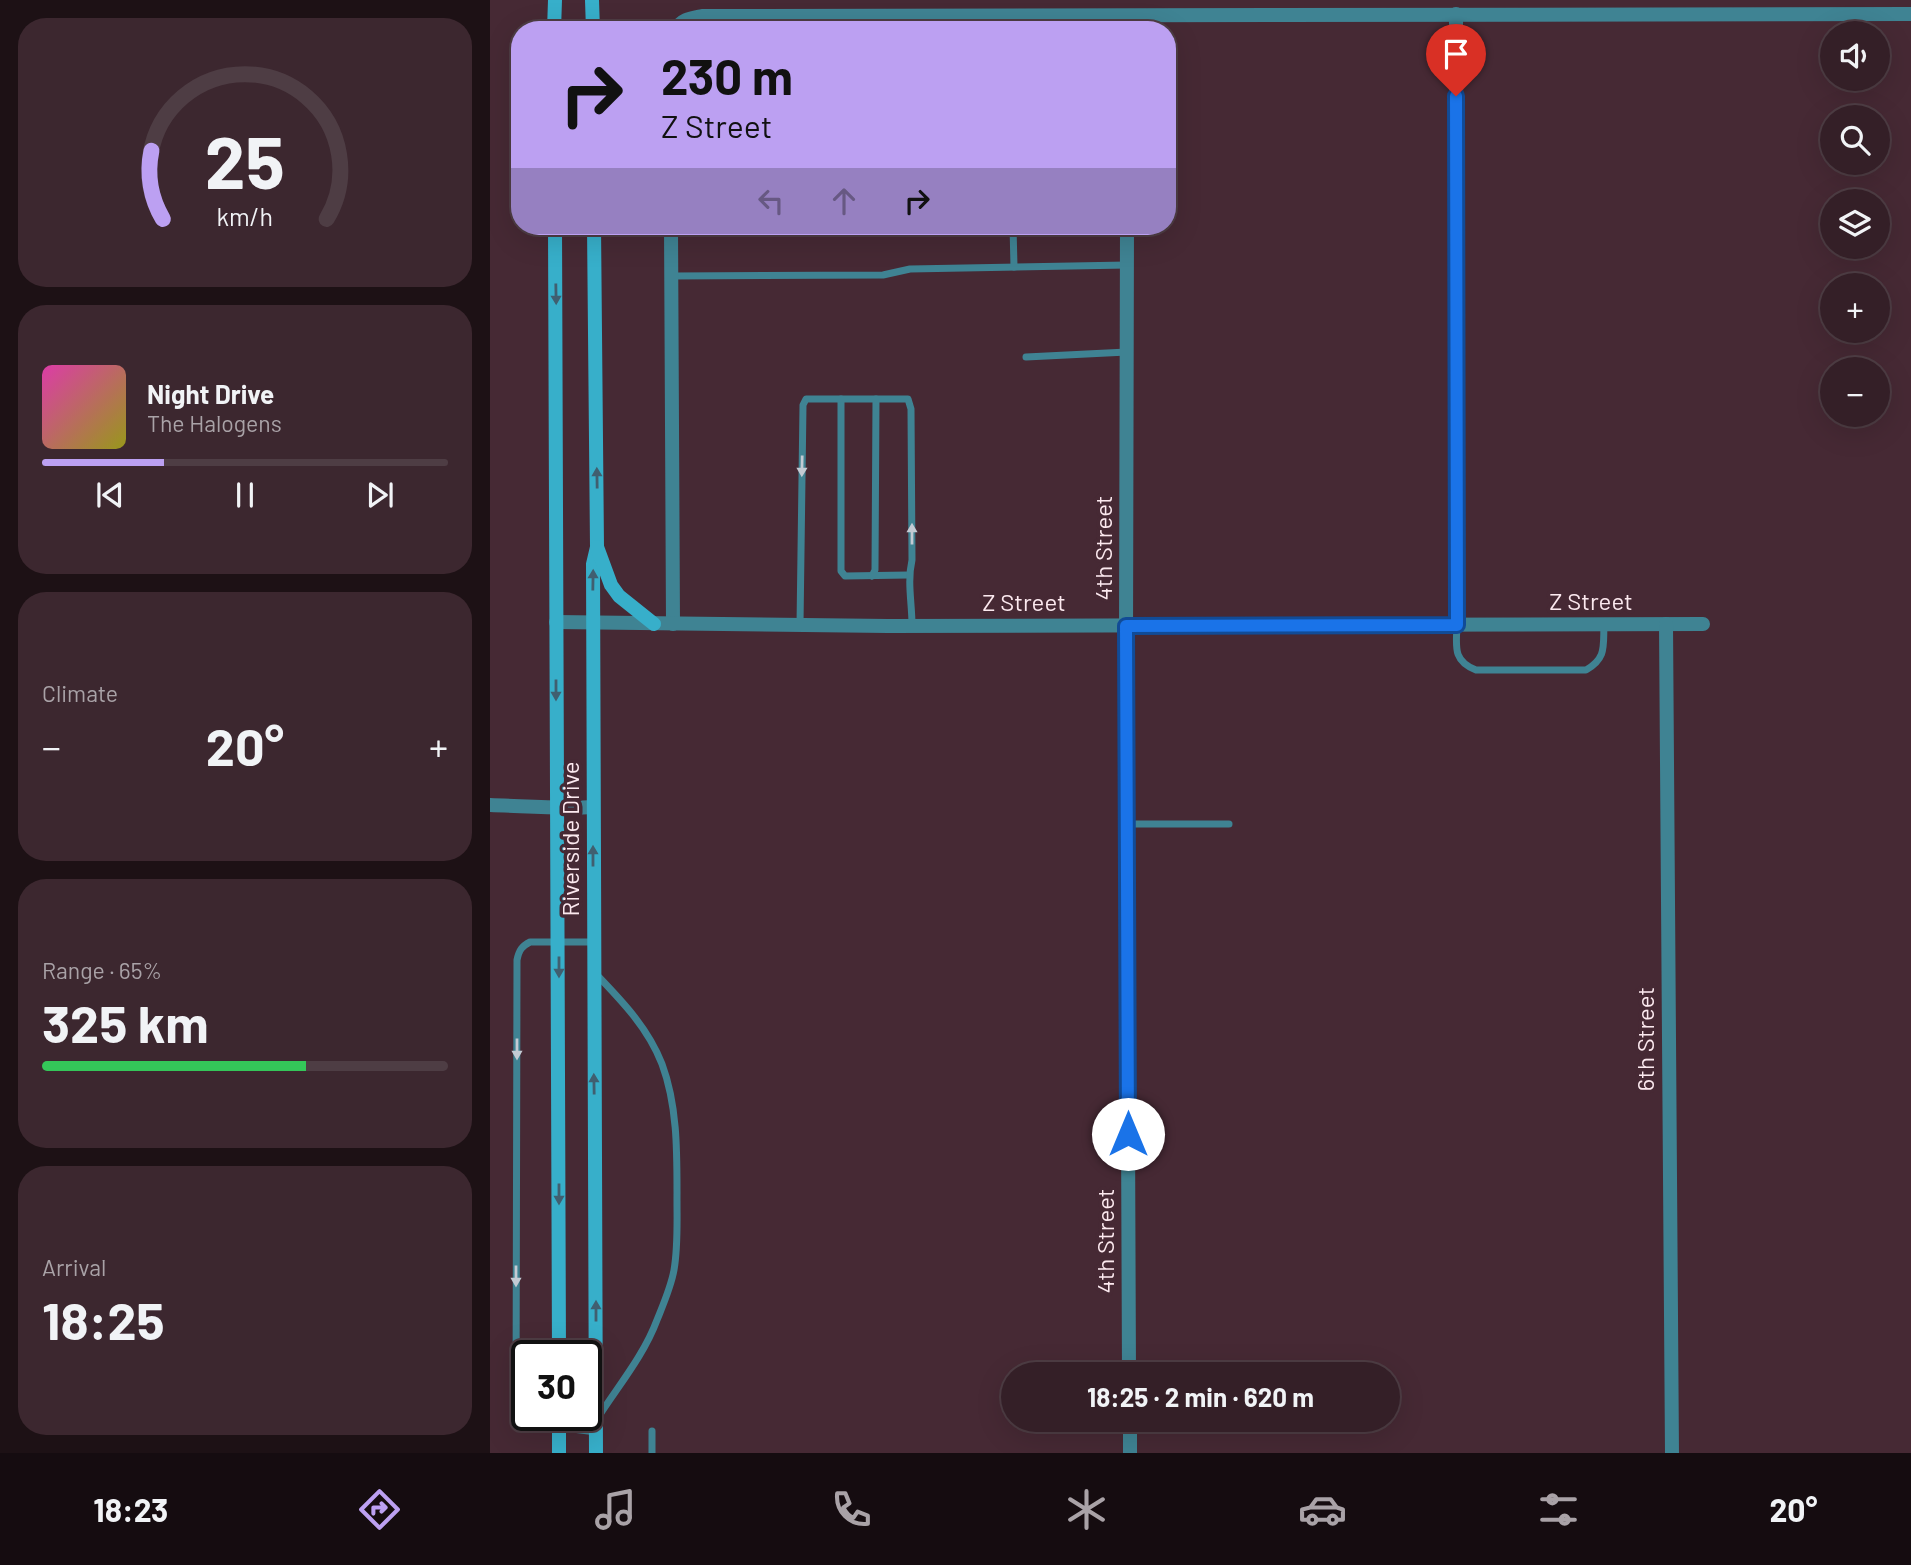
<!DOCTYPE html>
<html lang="en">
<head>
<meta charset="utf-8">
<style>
  :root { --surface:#341f27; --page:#3c272f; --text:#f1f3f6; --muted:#a9a2a7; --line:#4e3d44; --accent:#bca0f2 }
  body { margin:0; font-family:Barlow,sans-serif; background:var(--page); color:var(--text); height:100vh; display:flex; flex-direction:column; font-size:26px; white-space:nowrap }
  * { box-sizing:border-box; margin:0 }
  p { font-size:23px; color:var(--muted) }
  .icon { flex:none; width:38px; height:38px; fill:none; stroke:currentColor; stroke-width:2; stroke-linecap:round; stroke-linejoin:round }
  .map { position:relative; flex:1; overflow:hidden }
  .details { display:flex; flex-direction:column; gap:18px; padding:18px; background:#1d1115; width:490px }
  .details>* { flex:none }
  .banner { position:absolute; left:21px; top:21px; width:665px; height:214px; border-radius:28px; box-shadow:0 7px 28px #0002,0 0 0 2px var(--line); background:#bca0f2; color:#111; overflow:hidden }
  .controls { position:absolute; left:1330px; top:21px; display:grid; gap:14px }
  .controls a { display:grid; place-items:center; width:70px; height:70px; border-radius:50%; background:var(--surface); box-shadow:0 7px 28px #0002,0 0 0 2px var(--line); font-size:35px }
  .speed { position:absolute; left:21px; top:1340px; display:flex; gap:14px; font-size:35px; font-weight:700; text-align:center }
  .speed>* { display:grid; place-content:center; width:91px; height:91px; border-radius:50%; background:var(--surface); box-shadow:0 7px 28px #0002,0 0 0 2px var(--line); line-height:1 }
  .speed .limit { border:4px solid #111; border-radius:10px; background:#fff; color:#111 }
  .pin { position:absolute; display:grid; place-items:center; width:60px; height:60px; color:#fff; margin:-72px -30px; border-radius:50% 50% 50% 0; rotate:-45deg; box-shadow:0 0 7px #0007 }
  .pin .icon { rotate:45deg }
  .me { position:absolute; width:77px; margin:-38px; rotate:0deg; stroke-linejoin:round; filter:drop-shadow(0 0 5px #0008) }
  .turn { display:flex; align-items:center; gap:24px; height:147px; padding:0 35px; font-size:32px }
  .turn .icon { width:91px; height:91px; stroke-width:2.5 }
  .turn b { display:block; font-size:49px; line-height:60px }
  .lanes { display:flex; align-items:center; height:66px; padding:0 35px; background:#0003; justify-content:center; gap:35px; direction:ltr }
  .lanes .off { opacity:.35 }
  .big { font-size:52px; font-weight:700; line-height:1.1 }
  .details .tile { flex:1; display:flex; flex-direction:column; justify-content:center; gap:10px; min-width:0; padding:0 24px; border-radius:28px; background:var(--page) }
  .details .dial { align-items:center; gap:0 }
  .dial svg { height:182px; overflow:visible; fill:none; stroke:var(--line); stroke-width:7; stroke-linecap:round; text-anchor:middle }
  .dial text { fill:var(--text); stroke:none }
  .song { display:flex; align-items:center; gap:21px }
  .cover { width:84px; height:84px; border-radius:10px; background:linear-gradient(135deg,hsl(320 70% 55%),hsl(60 70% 35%)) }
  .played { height:7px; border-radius:4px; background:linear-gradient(90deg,var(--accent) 30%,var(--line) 30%) }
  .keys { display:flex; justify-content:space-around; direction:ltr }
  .heat { display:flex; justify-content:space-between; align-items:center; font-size:38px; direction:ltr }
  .charge { height:10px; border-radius:5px; background:linear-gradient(90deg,#34c759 65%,var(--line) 0) }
  .trip { position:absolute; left:511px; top:1362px; width:399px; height:70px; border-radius:35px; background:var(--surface); box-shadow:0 7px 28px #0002,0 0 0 2px var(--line); font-weight:700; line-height:70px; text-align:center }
  .menu { display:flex; height:112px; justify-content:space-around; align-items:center; background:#150c10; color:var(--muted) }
  .menu .icon { width:49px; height:49px }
  .menu .on { color:var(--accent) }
  .menu b { font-size:32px; color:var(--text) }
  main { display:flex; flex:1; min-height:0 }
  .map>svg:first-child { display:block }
</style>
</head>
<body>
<main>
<section class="details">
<div class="tile dial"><svg viewBox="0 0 100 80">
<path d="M14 69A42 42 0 1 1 86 69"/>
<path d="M14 69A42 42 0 0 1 9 39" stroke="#bca0f2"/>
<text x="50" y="56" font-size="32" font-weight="700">25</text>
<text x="50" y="72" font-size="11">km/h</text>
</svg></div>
<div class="tile">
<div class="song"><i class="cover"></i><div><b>Night Drive</b><p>The Halogens</p></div></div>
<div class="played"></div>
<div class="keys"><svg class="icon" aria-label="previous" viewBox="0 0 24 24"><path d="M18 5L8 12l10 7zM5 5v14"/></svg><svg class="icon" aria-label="pause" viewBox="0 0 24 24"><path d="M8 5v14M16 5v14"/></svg><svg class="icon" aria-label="next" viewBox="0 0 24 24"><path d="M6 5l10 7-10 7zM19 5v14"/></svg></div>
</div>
<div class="tile"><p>Climate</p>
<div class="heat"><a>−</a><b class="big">20°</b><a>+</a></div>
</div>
<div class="tile"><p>Range · 65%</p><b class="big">325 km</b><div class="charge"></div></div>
<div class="tile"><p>Arrival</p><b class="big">18:25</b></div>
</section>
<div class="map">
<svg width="1421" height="1453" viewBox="0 0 1421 1453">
  <rect width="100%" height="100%" fill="#462934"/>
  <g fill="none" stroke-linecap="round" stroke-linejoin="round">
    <g stroke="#3f8393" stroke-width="7">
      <polyline points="520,16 520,30"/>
      <polyline points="523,226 524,267"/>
      <polyline points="182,276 393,275 420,269 637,265"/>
      <polyline points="536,357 637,352"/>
      <polyline points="351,399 351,571 355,576 418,575"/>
      <polyline points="382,576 385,570 386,399"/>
      <path d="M310 625 313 405 316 399H418L421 409 422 560C417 582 422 603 422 625"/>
      <path d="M967 626C966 647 963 661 986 670H1096C1117 658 1113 646 1114 624"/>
      <polyline points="637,824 739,824"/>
      <path d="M103 942H40C32 946 29 950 27 960L26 1408 27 1414 36 1423 106 1432"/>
      <path d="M106 974C132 1001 158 1028 172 1064 188 1107 187 1155 187 1201 187 1224 188 1247 184 1270 181 1287 173 1305 167 1320 154 1355 129 1385 109 1416"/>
      <polyline points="162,1431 162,1453"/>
    </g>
    <g stroke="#3f8393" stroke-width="14">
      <polyline points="966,14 967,625"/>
      <path d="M186 30C191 19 202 18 212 16L1421 14"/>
      <polyline points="181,226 183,624"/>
      <polyline points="637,226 636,642 639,1374"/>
      <polyline points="66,622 398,626 1213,624"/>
      <polyline points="1176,624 1182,1453"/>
      <path d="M0 805C35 806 69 809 103 807"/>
      <polyline points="640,1419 640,1453"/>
    </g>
    <g stroke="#37afca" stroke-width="14">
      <polyline points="102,0 103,30"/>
      <polyline points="64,30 65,0"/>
      <polyline points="65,226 69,1356"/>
      <polyline points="104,226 107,547 103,564 106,1453"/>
      <polyline points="107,547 121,585 129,596 164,624"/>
      <polyline points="69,1416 69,1453"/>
    </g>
  </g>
  <defs><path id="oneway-solid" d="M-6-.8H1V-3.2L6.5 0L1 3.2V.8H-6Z" transform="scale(1.75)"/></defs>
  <g fill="#405f70">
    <use href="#oneway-solid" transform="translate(66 294) rotate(89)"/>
    <use href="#oneway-solid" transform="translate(107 478) rotate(-91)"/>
    <use href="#oneway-solid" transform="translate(103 580) rotate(-89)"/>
    <use href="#oneway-solid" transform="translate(66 690) rotate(90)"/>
    <use href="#oneway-solid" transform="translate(103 856) rotate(-90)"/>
    <use href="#oneway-solid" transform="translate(69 967) rotate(90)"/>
    <use href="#oneway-solid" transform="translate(104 1084) rotate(-91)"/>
    <use href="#oneway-solid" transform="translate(69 1194) rotate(90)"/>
    <use href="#oneway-solid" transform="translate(106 1311) rotate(-90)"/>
  </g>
  <g fill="#c3cad3">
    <use href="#oneway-solid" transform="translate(312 466) rotate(91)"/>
    <use href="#oneway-solid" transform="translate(422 534) rotate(-90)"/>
    <use href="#oneway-solid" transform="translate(27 1049) rotate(90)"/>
    <use href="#oneway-solid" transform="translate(26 1276) rotate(90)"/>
  </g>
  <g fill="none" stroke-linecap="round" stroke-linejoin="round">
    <defs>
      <polyline id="route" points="638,1134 636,626 967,625 966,96"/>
    </defs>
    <use href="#route" stroke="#114b97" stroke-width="18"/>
    <use href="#route" stroke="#1a73e8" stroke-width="12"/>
  </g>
  <g text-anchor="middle" stroke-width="7" stroke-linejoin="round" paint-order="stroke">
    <g font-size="24" fill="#fce9ef" stroke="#462934">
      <text transform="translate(614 548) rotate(-90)" y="8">4th Street</text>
      <text x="1101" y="610">Z Street</text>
      <text x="534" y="611">Z Street</text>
      <text transform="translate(81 839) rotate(-90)" y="8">Riverside Drive</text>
      <text transform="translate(1156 1039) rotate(-90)" y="8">6th Street</text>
      <text transform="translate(616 1241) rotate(-90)" y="8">4th Street</text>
    </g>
  </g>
</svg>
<div class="controls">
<a><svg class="icon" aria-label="sound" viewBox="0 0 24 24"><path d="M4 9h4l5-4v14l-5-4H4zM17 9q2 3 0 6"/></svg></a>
<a><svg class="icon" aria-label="search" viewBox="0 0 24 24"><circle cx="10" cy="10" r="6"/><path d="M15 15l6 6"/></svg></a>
<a><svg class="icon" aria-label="layers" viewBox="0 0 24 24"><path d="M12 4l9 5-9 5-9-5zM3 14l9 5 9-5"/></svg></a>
<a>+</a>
<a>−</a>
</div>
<div class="speed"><div class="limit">30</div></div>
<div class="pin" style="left:966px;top:96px;background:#d93025"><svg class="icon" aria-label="arrive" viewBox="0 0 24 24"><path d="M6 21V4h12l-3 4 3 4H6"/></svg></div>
<svg class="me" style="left:638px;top:1134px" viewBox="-20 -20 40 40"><circle r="19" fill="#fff"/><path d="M0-13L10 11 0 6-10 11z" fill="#1a73e8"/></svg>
<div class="trip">18:25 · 2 min · 620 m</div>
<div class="banner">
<div class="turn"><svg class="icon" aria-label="right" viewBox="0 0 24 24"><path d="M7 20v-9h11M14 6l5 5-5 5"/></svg><div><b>230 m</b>Z Street</div></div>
<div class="lanes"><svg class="icon off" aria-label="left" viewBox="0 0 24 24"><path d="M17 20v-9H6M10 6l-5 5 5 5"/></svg><svg class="icon off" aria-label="ahead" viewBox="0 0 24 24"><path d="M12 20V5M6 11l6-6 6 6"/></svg><svg class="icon" aria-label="right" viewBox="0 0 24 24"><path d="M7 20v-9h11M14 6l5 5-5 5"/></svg></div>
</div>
</div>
</main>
<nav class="menu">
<b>18:23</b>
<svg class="icon on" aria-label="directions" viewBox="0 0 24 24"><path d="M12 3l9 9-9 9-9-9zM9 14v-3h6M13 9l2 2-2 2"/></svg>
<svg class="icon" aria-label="music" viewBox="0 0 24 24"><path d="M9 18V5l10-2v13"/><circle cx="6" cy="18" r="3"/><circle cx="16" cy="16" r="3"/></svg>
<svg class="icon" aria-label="phone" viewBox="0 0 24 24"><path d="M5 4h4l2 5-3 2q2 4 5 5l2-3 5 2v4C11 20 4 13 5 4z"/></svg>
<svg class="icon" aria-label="climate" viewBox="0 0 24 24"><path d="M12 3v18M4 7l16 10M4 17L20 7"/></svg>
<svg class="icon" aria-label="car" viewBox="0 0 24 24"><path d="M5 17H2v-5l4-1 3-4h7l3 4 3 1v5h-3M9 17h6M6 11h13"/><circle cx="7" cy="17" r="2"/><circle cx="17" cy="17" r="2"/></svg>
<svg class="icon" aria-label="filters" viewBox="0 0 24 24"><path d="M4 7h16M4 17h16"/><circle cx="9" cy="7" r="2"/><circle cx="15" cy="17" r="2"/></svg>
<b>20°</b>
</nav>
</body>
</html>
